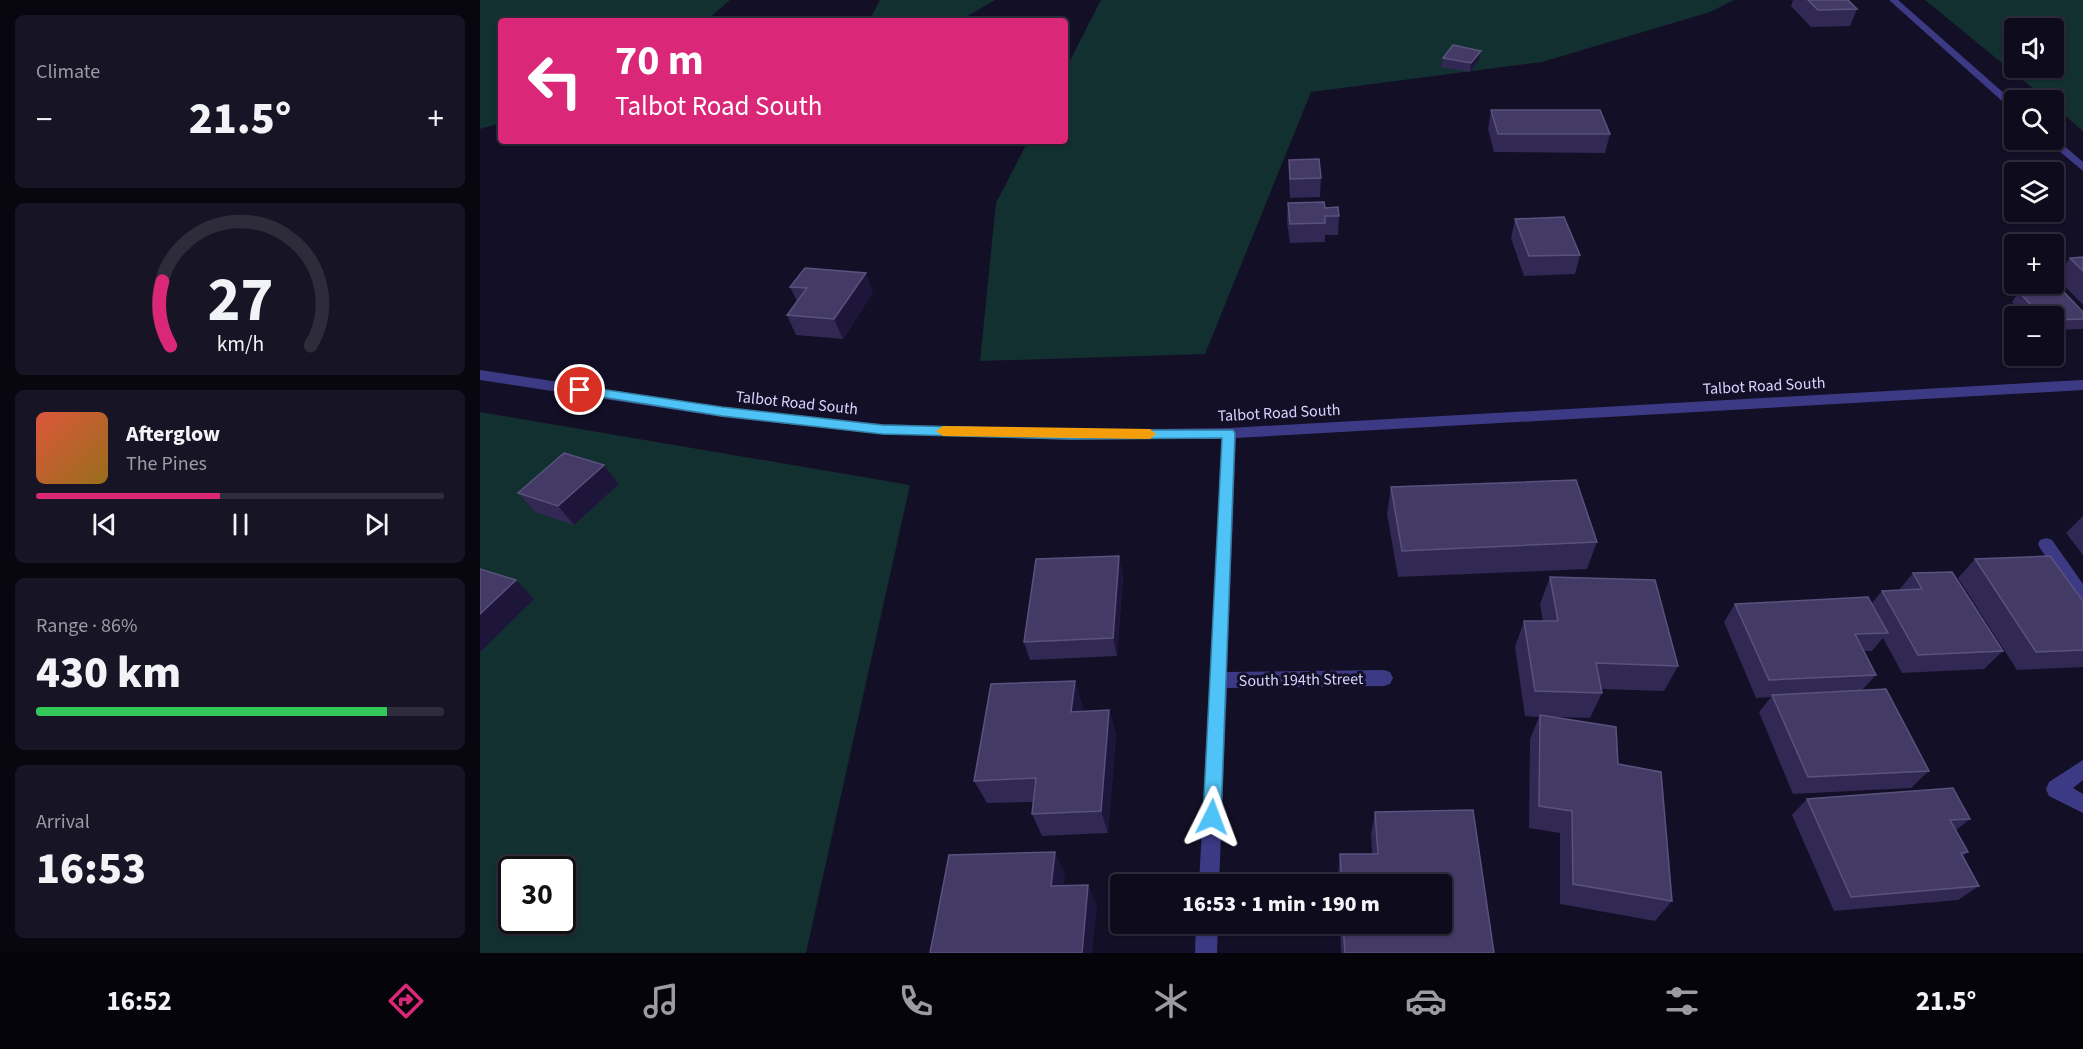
<!DOCTYPE html>
<html lang="en">
<head>
<meta charset="utf-8">
<style>
  :root { --surface:#0e0b1c; --page:#171425; --text:#f1f3f6; --muted:#9b9ba3; --line:#2e2b3b; --accent:#db2777 }
  body { margin:0; font-family:"Source Sans 3",sans-serif; background:var(--page); color:var(--text); height:100vh; display:flex; flex-direction:column; font-size:22px; white-space:nowrap }
  * { box-sizing:border-box; margin:0 }
  p { font-size:20px; color:var(--muted) }
  .icon { flex:none; width:33px; height:33px; fill:none; stroke:currentColor; stroke-width:2; stroke-linecap:round; stroke-linejoin:round }
  .map { position:relative; flex:1; overflow:hidden }
  .panel { display:flex; flex-direction:column; gap:15px; padding:15px; background:#08060f; width:480px }
  .panel>* { flex:none }
  .guide { position:absolute; left:18px; top:18px; width:570px; height:126px; border-radius:6px; box-shadow:0 2px 4px #0004,0 0 0 2px var(--line); background:#db2777; color:#fff; overflow:hidden }
  .buttons { position:absolute; left:1524px; top:18px; display:grid; gap:12px }
  .buttons a { display:grid; place-items:center; width:60px; height:60px; border-radius:6px; background:var(--surface); box-shadow:0 2px 4px #0004,0 0 0 2px var(--line); font-size:30px }
  .speed { position:absolute; left:18px; top:856px; display:flex; gap:12px; font-size:30px; font-weight:700; text-align:center }
  .speed>* { display:grid; place-content:center; width:78px; height:78px; border-radius:50%; background:var(--surface); box-shadow:0 2px 4px #0004,0 0 0 2px var(--line); line-height:1 }
  .speed .limit { border:3px solid #111; border-radius:9px; background:#fff; color:#111 }
  .pin { position:absolute; display:grid; place-items:center; width:51px; height:51px; color:#fff; margin:-26px; border:3px solid #fff; border-radius:50%; box-shadow:0 2px 6px #0007 }
  .me { position:absolute; width:66px; margin:-33px; rotate:3deg; stroke-linejoin:round; filter:drop-shadow(0 0 4px #0008) }
  .turn { display:flex; align-items:center; gap:21px; height:126px; padding:0 18px; font-size:27px }
  .turn .icon { width:78px; height:78px; stroke-width:2.5 }
  .turn b { display:block; font-size:42px; line-height:51px }
  .big { font-size:45px; font-weight:800; line-height:1.1 }
  .panel .card { flex:1; display:flex; flex-direction:column; justify-content:center; gap:9px; min-width:0; padding:0 21px; border-radius:9px; background:var(--page) }
  .panel .dial { align-items:center; gap:0 }
  .dial svg { height:156px; overflow:visible; fill:none; stroke:var(--line); stroke-width:7; stroke-linecap:round; text-anchor:middle }
  .dial text { fill:var(--text); stroke:none }
  .song { display:flex; align-items:center; gap:18px }
  .cover { width:72px; height:72px; border-radius:9px; background:linear-gradient(135deg,hsl(10 70% 55%),hsl(40 70% 35%)) }
  .played { height:6px; border-radius:3px; background:linear-gradient(90deg,var(--accent) 45%,var(--line) 45%) }
  .keys { display:flex; justify-content:space-around; direction:ltr }
  .heat { display:flex; justify-content:space-between; align-items:center; font-size:33px; direction:ltr }
  .charge { height:9px; border-radius:4px; background:linear-gradient(90deg,#34c759 86%,var(--line) 0) }
  .trip { position:absolute; left:630px; top:874px; width:342px; height:60px; border-radius:6px; background:var(--surface); box-shadow:0 2px 4px #0004,0 0 0 2px var(--line); font-weight:800; line-height:60px; text-align:center }
  .dock { display:flex; height:96px; justify-content:space-around; align-items:center; background:#06040b; color:var(--muted) }
  .dock .icon { width:42px; height:42px }
  .dock .selected { color:var(--accent) }
  .dock b { font-size:27px; color:var(--text) }
  main { display:flex; flex:1; min-height:0 }
  .map>svg:first-child { display:block }
</style>
</head>
<body>
<main>
<section class="panel">
<div class="card"><p>Climate</p>
<div class="heat"><a>−</a><b class="big">21.5°</b><a>+</a></div>
</div>
<div class="card dial"><svg viewBox="0 0 100 80">
<path d="M14 69A42 42 0 1 1 86 69"/>
<path d="M14 69A42 42 0 0 1 10 36" stroke="#db2777"/>
<text x="50" y="56" font-size="32" font-weight="700">27</text>
<text x="50" y="72" font-size="11">km/h</text>
</svg></div>
<div class="card">
<div class="song"><i class="cover"></i><div><b>Afterglow</b><p>The Pines</p></div></div>
<div class="played"></div>
<div class="keys"><svg class="icon" aria-label="previous" viewBox="0 0 24 24"><path d="M18 5L8 12l10 7zM5 5v14"/></svg><svg class="icon" aria-label="pause" viewBox="0 0 24 24"><path d="M8 5v14M16 5v14"/></svg><svg class="icon" aria-label="next" viewBox="0 0 24 24"><path d="M6 5l10 7-10 7zM19 5v14"/></svg></div>
</div>
<div class="card"><p>Range · 86%</p><b class="big">430 km</b><div class="charge"></div></div>
<div class="card"><p>Arrival</p><b class="big">16:53</b></div>
</section>
<div class="map">
<svg width="1603" height="953" viewBox="0 0 1603 953">
  <rect width="100%" height="100%" fill="#130f26"/>
  <g fill="#12302f" fill-rule="evenodd">
    <polygon points="0,0 250,0 226,21 21,21 21,123 0,129"/>
    <polygon points="400,0 515,0 479,21 389,21"/>
    <polygon points="621,0 1254,0 1230,12 1062,62 831,92 725,354 500,361 516,203 548,141 585,141 585,70"/>
    <path d="M1445 0H1603V131L1574 106V100H1567ZM1534 28H1574V68H1534Z"/>
    <path d="M0 412 430 485 326 953H0ZM32 870H82V921H32Z"/>
  </g>
  <g fill="none" stroke-linecap="round" stroke-linejoin="round">
    <g fill="#3d3a85" fill-rule="evenodd">
      <polygon points="1409,0 1418,0 1534,102 1534,110 1531,109"/>
      <polygon points="1575,138 1603,162 1603,171 1566,140"/>
      <polygon points="0,370 242,407 402,424 591,430 749,428 1603,380 1603,390 756,438 747,672 904,670 910,672 913,678 910,684 904,686 747,688 739,885 719,885 742,438 591,440 402,434 242,417 0,380"/>
      <polygon points="1566,538 1572,540 1603,584 1603,604 1597,602 1560,548 1558,544 1560,540"/>
      <polygon points="1603,760 1603,780 1593,788 1603,794 1603,813 1569,796 1566,789 1569,782"/>
      <polygon points="716,924 738,924 737,953 715,953"/>
    </g>
  </g>
  <g fill="#312854">
    <polygon points="1313,0 1368,0 1377,9 1370,26 1331,27 1311,6"/>
    <polygon points="963,58 999,60 990,72 961,67"/>
    <polygon points="1011,110 1130,134 1125,153 1014,152 1008,129"/>
    <polygon points="809,160 841,178 840,197 810,198 809,179"/>
    <polygon points="808,203 845,208 859,216 858,235 845,235 845,242 810,243 807,222"/>
    <polygon points="1035,219 1100,255 1095,274 1044,276 1031,238"/>
    <polygon points="1603,257 1603,305 1576,277 1590,258"/>
    <polygon points="310,287 393,292 363,339 316,335 307,315 317,301"/>
    <polygon points="1539,292 1603,312 1603,328 1602,329 1574,330 1574,316 1545,316 1532,302"/>
    <polygon points="124,465 139,484 94,525 55,512 38,493"/>
    <polygon points="911,487 1117,542 1107,569 918,577 907,514"/>
    <polygon points="1603,516 1603,555 1586,533"/>
    <polygon points="1495,559 1603,601 1603,667 1537,670 1478,578"/>
    <polygon points="1433,573 1523,651 1504,669 1422,673 1403,638 1392,651 1384,651 1396,675 1382,690 1449,771 1431,788 1313,794 1279,712 1291,697 1276,698 1244,622 1255,604 1392,603 1402,591 1419,590"/>
    <polygon points="643,575 637,656 550,660 544,642"/>
    <polygon points="1070,577 1198,666 1184,691 1121,689 1122,693 1110,718 1075,717 1138,764 1192,901 1175,921 1080,904 1080,833 1049,828 1050,739 1059,717 1045,716 1035,647 1044,621 1063,621 1060,604"/>
    <polygon points="603,706 602,711 629,710 636,735 628,833 562,836 552,814 553,802 507,803 494,781"/>
    <polygon points="1327,799 1490,819 1476,830 1488,852 1483,856 1499,886 1478,900 1354,911 1312,815"/>
    <polygon points="993,810 1014,953 861,953 860,924 962,924 962,885 858,885 858,875 860,854 892,854 891,834 895,812"/>
  </g>
  <g fill="#1d163a">
    <polygon points="1001,51 999,60 990,72 991,63"/>
    <polygon points="386,273 393,292 363,339 354,319"/>
    <polygon points="124,465 139,484 94,525 78,506"/>
    <polygon points="639,556 643,575 637,656 633,638"/>
    <polygon points="36,580 54,599 0,652 0,614"/>
    <polygon points="595,681 603,706 599,736 591,712"/>
    <polygon points="629,710 636,735 628,833 621,811"/>
    <polygon points="575,852 585,873 581,906 571,886"/>
    <polygon points="608,885 617,905 612,953 602,953"/>
  </g>
  <g fill="#433a66" stroke="#5a527e" stroke-width="1.5">
    <polygon points="1328,0 1368,0 1377,9 1338,10"/>
    <polygon points="973,45 1001,51 991,63 963,58"/>
    <polygon points="1011,110 1120,110 1130,134 1018,134"/>
    <polygon points="839,159 841,178 810,179 809,160"/>
    <polygon points="844,202 845,208 858,207 859,216 845,216 845,223 810,224 808,203"/>
    <polygon points="1084,217 1100,255 1049,256 1035,219"/>
    <polygon points="1603,257 1603,271 1590,258"/>
    <polygon points="325,268 386,273 354,319 307,315 327,288 310,287"/>
    <polygon points="1582,290 1603,312 1603,319 1574,320 1574,316 1561,316 1539,292"/>
    <polygon points="84,453 124,465 78,506 38,493"/>
    <polygon points="1096,480 1117,542 922,551 911,487"/>
    <polygon points="639,556 633,638 544,642 556,559"/>
    <polygon points="1570,556 1603,601 1603,650 1556,652 1495,559"/>
    <polygon points="0,569 36,580 0,614"/>
    <polygon points="1472,572 1523,651 1438,655 1402,591 1442,589 1433,573"/>
    <polygon points="1070,577 1175,580 1198,666 1116,663 1122,693 1055,691 1044,621 1078,621"/>
    <polygon points="1388,597 1408,633 1375,634 1396,675 1289,680 1255,604"/>
    <polygon points="595,681 591,712 629,710 621,811 552,814 556,778 494,781 511,684"/>
    <polygon points="1406,689 1449,771 1328,777 1292,695"/>
    <polygon points="1060,715 1136,727 1138,764 1181,772 1192,901 1093,884 1092,811 1059,806"/>
    <polygon points="1473,788 1490,819 1470,820 1488,852 1481,853 1499,886 1371,897 1327,799"/>
    <polygon points="993,810 1014,953 865,953 863,924 962,924 962,885 862,885 860,854 898,854 895,812"/>
    <polygon points="575,852 571,886 608,885 602,953 450,953 469,855"/>
  </g>
  <polygon fill="#4fc3f7" stroke="#337fa1" stroke-width="1.5" points="100,386 242,407 402,425 591,430 753,430 755,433 741,817 738,823 732,826 726,823 723,817 742,438 591,439 402,434 242,416 96,393 94,390 96,387"/>
  <polygon fill="#f59e0b" points="463,426 670,429 676,434 670,439 463,436 456,431"/>
  <g text-anchor="middle" stroke-width="6" stroke-linejoin="round" paint-order="stroke">
    <g font-size="16" fill="#d9d4ff" stroke="#130f26">
      <text transform="translate(1284 385) rotate(-3)" y="6">Talbot Road South</text>
      <text transform="translate(317 402) rotate(6)" y="6">Talbot Road South</text>
      <text transform="translate(799 412) rotate(-3)" y="6">Talbot Road South</text>
      <text transform="translate(821 679) rotate(-1)" y="6">South 194th Street</text>
    </g>
  </g>
</svg>
<div class="buttons">
<a><svg class="icon" aria-label="sound" viewBox="0 0 24 24"><path d="M4 9h4l5-4v14l-5-4H4zM17 9q2 3 0 6"/></svg></a>
<a><svg class="icon" aria-label="search" viewBox="0 0 24 24"><circle cx="10" cy="10" r="6"/><path d="M15 15l6 6"/></svg></a>
<a><svg class="icon" aria-label="layers" viewBox="0 0 24 24"><path d="M12 4l9 5-9 5-9-5zM3 14l9 5 9-5"/></svg></a>
<a>+</a>
<a>−</a>
</div>
<div class="speed"><div class="limit">30</div></div>
<div class="pin" style="left:100px;top:390px;background:#d93025"><svg class="icon" aria-label="arrive" viewBox="0 0 24 24"><path d="M6 21V4h12l-3 4 3 4H6"/></svg></div>
<svg class="me" style="left:732px;top:817px" viewBox="-20 -20 40 40"><path d="M0-17L14 15 0 8-14 15z" fill="#4fc3f7" stroke="#fff" stroke-width="4"/></svg>
<div class="trip">16:53 · 1 min · 190 m</div>
<div class="guide">
<div class="turn"><svg class="icon" aria-label="left" viewBox="0 0 24 24"><path d="M17 20v-9H6M10 6l-5 5 5 5"/></svg><div><b>70 m</b>Talbot Road South</div></div>
</div>
</div>
</main>
<nav class="dock">
<b>16:52</b>
<svg class="icon selected" aria-label="directions" viewBox="0 0 24 24"><path d="M12 3l9 9-9 9-9-9zM9 14v-3h6M13 9l2 2-2 2"/></svg>
<svg class="icon" aria-label="music" viewBox="0 0 24 24"><path d="M9 18V5l10-2v13"/><circle cx="6" cy="18" r="3"/><circle cx="16" cy="16" r="3"/></svg>
<svg class="icon" aria-label="phone" viewBox="0 0 24 24"><path d="M5 4h4l2 5-3 2q2 4 5 5l2-3 5 2v4C11 20 4 13 5 4z"/></svg>
<svg class="icon" aria-label="climate" viewBox="0 0 24 24"><path d="M12 3v18M4 7l16 10M4 17L20 7"/></svg>
<svg class="icon" aria-label="car" viewBox="0 0 24 24"><path d="M5 17H2v-5l4-1 3-4h7l3 4 3 1v5h-3M9 17h6M6 11h13"/><circle cx="7" cy="17" r="2"/><circle cx="17" cy="17" r="2"/></svg>
<svg class="icon" aria-label="filters" viewBox="0 0 24 24"><path d="M4 7h16M4 17h16"/><circle cx="9" cy="7" r="2"/><circle cx="15" cy="17" r="2"/></svg>
<b>21.5°</b>
</nav>
</body>
</html>
